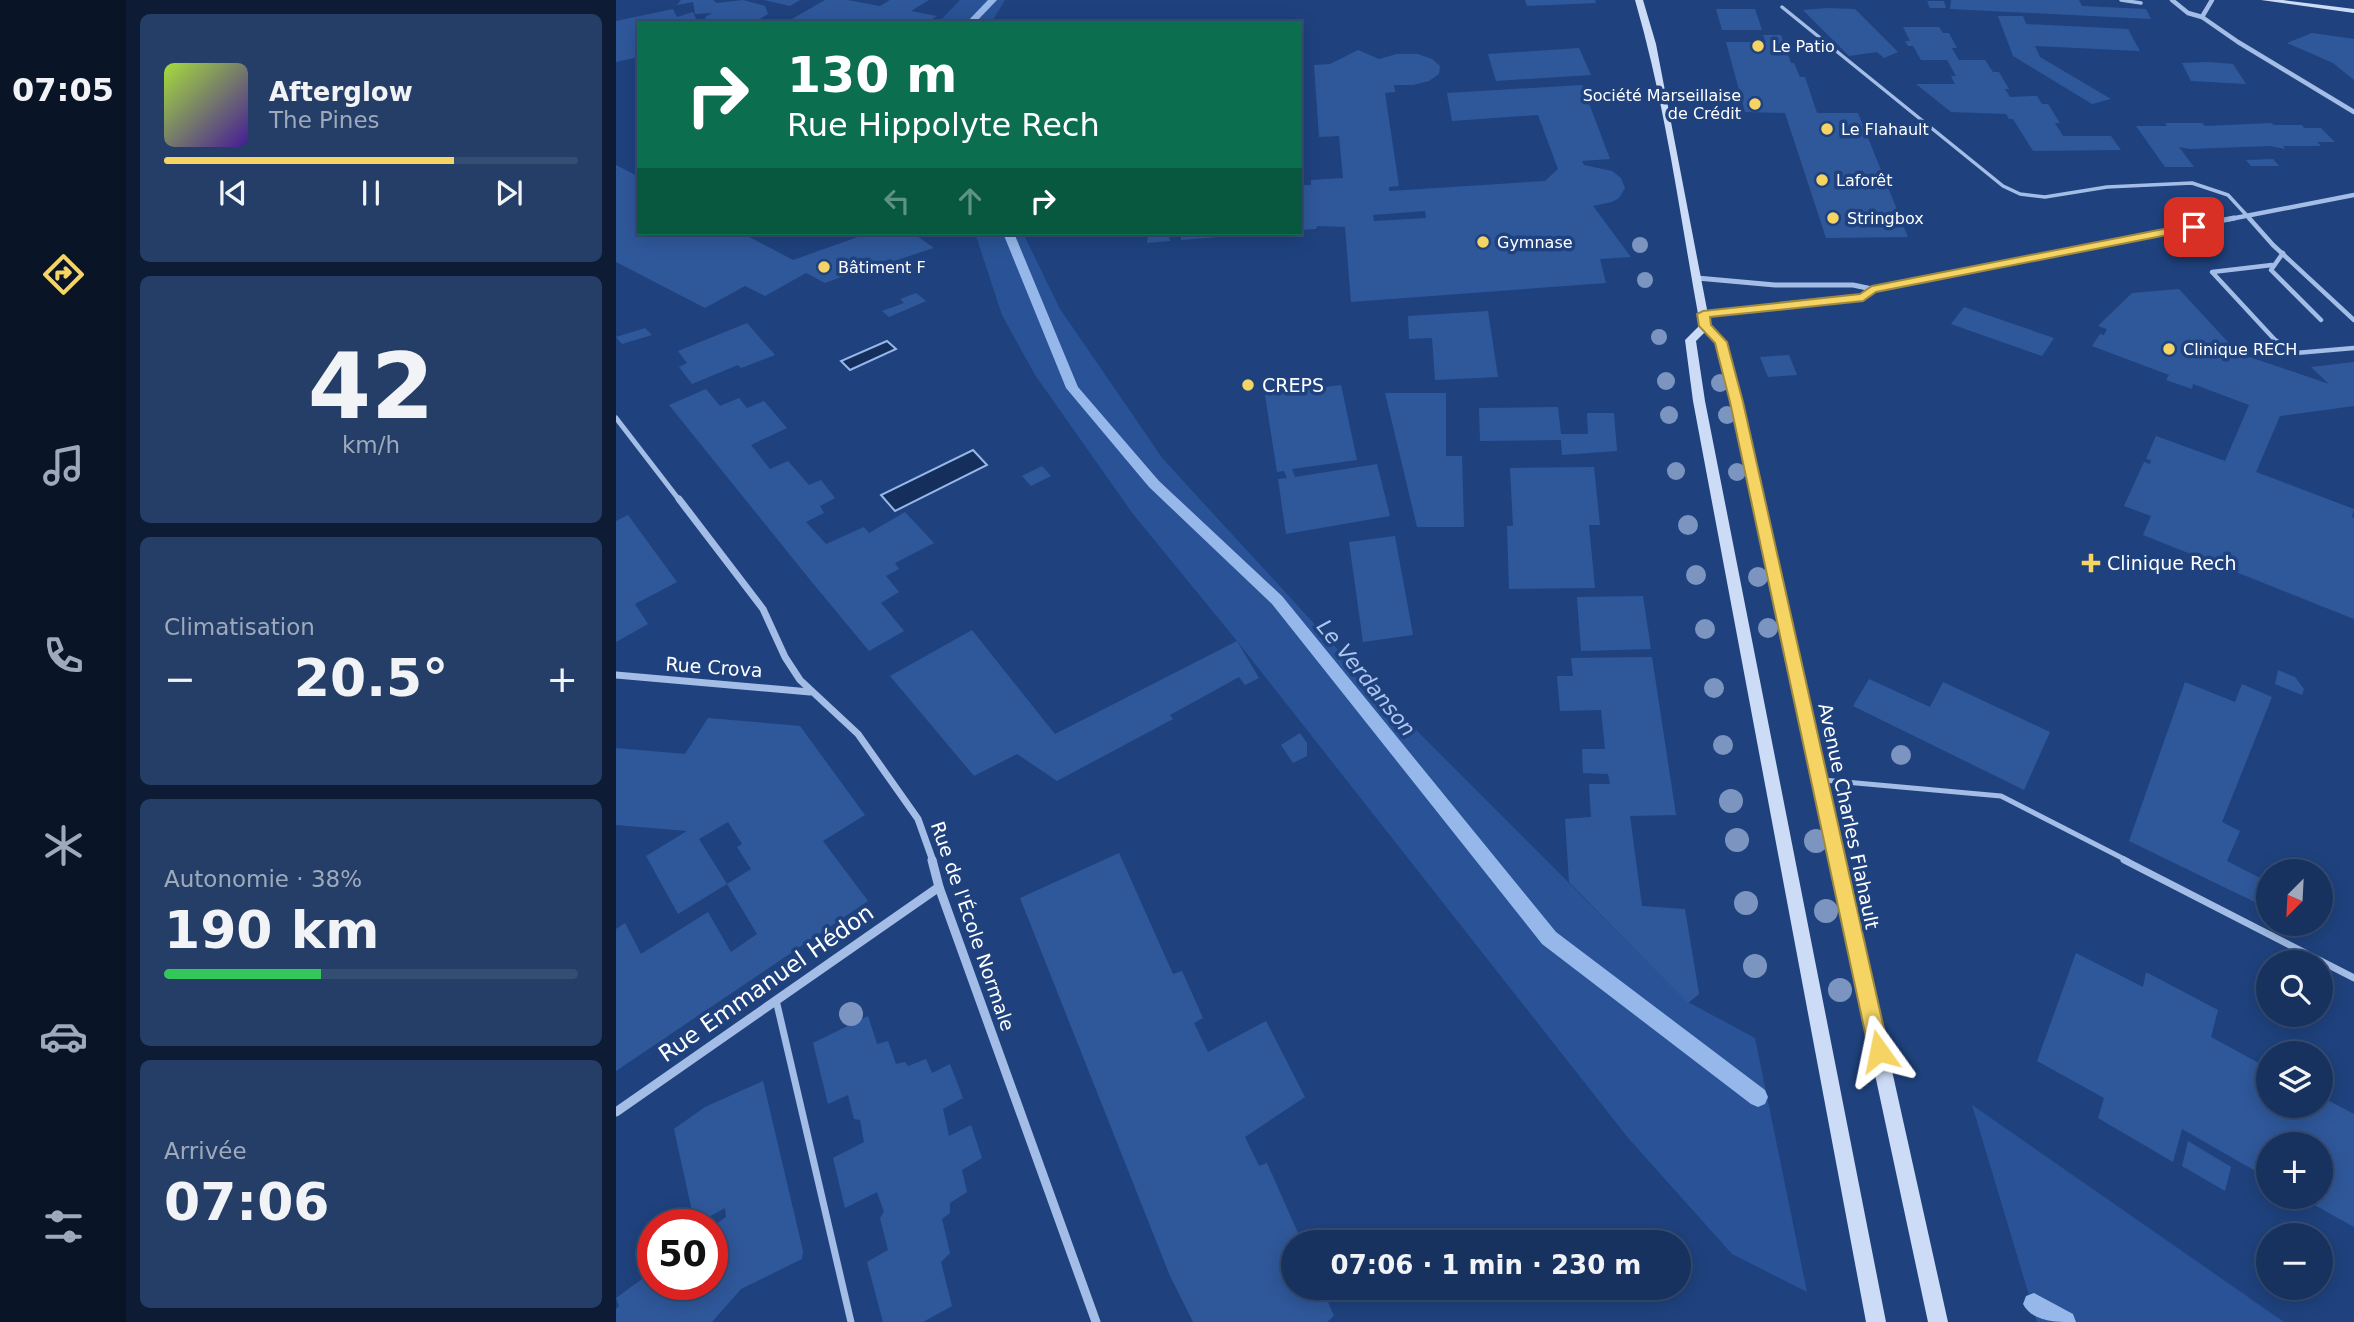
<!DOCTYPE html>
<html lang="fr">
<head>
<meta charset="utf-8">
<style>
  :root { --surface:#17325e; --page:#243e67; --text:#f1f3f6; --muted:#9eaabc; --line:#364d73; --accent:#f5d463 }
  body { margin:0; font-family:"DejaVu Sans",sans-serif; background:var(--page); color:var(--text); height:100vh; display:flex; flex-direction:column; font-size:26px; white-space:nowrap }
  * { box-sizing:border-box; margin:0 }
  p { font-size:23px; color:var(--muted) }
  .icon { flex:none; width:38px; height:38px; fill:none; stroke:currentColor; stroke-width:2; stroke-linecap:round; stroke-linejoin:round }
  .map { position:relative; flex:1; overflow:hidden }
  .side { display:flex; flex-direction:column; gap:14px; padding:14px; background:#0d1c34; width:490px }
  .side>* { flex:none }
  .hud { position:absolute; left:21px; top:21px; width:665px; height:214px; border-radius:0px; box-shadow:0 4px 18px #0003,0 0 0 2px var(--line); background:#0b6e4f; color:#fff; overflow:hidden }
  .needle { width:46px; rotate:204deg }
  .controls { position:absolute; left:1640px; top:859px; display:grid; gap:14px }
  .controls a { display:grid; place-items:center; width:77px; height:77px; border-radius:50%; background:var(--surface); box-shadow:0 4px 18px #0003,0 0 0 2px var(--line); font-size:35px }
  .speed { position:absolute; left:21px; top:1209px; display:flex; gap:14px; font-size:35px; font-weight:700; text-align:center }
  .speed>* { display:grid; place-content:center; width:91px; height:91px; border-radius:50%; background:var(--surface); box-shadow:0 4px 18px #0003,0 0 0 2px var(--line); line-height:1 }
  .speed .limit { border:10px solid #d22; background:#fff; color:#111 }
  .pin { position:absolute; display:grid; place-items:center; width:60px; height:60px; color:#fff; margin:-30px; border-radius:14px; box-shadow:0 4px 10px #0006 }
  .me { position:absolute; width:77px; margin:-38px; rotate:348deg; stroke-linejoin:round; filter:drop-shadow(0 0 5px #0008) }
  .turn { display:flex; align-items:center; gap:24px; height:147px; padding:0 35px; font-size:32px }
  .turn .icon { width:91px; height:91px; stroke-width:2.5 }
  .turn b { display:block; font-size:49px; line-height:60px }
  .lanes { display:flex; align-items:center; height:66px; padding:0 35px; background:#0003; justify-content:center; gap:35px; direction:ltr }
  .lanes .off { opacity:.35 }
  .big { font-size:52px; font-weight:700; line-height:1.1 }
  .side .card { flex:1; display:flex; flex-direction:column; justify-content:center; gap:10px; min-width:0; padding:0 24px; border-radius:10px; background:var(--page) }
  .side .dial { align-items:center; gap:0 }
  .dial b { font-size:91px; line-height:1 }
  .song { display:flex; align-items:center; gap:21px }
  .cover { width:84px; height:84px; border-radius:10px; background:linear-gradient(135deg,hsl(80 70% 55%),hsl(260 70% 35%)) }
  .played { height:7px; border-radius:4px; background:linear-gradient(90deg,var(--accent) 70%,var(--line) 70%) }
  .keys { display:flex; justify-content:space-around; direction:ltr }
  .heat { display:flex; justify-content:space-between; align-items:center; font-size:38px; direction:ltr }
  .charge { height:10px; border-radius:5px; background:linear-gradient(90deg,#34c759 38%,var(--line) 0) }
  .trip { position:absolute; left:665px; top:1230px; width:410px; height:70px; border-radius:35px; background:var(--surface); box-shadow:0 4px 18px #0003,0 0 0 2px var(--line); font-weight:700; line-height:70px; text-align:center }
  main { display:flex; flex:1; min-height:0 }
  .tab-bar { display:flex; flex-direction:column; width:126px; justify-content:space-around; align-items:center; background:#091426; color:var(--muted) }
  .tab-bar .icon { width:49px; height:49px }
  .tab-bar .selected { color:var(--accent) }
  .tab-bar b { font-size:32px; color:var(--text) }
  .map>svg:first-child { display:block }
</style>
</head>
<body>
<main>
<nav class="tab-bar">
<b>07:05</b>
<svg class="icon selected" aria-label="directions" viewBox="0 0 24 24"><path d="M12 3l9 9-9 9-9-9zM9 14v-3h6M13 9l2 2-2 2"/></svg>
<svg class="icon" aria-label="music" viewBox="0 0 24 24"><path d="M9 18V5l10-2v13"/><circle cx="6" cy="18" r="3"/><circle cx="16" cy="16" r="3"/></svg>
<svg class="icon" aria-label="phone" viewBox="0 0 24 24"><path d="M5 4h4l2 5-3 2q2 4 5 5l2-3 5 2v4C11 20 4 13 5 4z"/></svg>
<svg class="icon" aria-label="climate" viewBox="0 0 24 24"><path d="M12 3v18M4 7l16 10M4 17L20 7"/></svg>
<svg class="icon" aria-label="car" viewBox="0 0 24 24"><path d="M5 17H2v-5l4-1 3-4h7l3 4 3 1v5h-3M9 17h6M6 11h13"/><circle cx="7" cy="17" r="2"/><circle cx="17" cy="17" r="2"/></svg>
<svg class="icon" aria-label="filters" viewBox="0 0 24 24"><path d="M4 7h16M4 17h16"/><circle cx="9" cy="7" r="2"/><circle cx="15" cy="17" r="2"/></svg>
</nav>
<section class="side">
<div class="card">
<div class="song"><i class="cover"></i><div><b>Afterglow</b><p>The Pines</p></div></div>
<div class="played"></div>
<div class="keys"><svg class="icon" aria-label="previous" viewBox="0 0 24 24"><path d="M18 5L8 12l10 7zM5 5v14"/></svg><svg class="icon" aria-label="pause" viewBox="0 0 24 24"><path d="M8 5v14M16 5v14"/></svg><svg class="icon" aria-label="next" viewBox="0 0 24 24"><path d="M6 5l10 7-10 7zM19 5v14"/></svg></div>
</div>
<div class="card dial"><b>42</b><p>km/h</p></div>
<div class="card"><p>Climatisation</p>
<div class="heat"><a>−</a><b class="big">20.5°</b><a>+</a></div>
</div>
<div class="card"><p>Autonomie · 38%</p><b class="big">190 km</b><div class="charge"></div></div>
<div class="card"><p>Arrivée</p><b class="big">07:06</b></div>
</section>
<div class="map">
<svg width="1738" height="1322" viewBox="0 0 1738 1322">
  <rect width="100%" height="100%" fill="#1f427e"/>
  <g fill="#295396">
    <polygon points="344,0 389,0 375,23 322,23"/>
    <polygon points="359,233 407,233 444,309 547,459 748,678 1072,1002 1139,1038 1191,1292 1116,1254 1013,1139 621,641 517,514 419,375 386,315"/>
    <polygon points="1356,1105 1668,1322 1421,1322"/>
  </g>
  <g fill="#152f5d" stroke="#96b7e9" stroke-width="2">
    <polygon points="271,341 280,349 234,370 225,361"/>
    <polygon points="357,450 371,465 279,511 265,495"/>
  </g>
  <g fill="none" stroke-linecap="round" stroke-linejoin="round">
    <g fill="#96b7e9" fill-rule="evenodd">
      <polygon points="372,0 381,0 359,23 350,23"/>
      <polygon points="387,233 398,233 462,387 543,481 666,596 940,932 1149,1090 1152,1097 1149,1104 1142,1107 1135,1104 926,944 656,604 533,487 450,388"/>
      <path d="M1418 1293 1457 1314 1460 1322C1441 1322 1416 1322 1407 1304L1410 1296Z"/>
    </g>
  </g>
  <g fill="#2f589b" fill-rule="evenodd">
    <polygon points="65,0 97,0 101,3 127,0 149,6 152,14 137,23 91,23 89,17 96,13 79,14 77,2 61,5"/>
    <polygon points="148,0 184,0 174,6"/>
    <polygon points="209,0 232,0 264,6 274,0 313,0 295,11 321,16 310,23 169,23"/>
    <polygon points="909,0 979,0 980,3 911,6"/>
    <polygon points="1335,0 1463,0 1466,6 1530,9 1535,19 1334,9"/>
    <polygon points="1311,1 1328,1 1330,8 1314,8"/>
    <polygon points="1211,8 1239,9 1282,52 1268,58 1261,52 1233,56 1187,10"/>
    <polygon points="57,9 61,17 77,12 82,23 23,23 23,57 0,62 0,21"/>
    <polygon points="1100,9 1139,9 1146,30 1106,30"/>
    <polygon points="1382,16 1407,16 1410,24 1512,29 1524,51 1419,46 1424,57 1495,99 1476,104 1397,56"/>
    <polygon points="1287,27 1323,27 1327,33 1333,33 1341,48 1336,48 1343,60 1369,60 1377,72 1383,72 1393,89 1389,89 1394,97 1421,96 1426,104 1432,104 1444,123 1439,123 1447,136 1495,136 1505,150 1417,151 1397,119 1393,119 1390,114 1335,112 1300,84 1339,84 1335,76 1340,76 1331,60 1305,60 1297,46 1292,46 1289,41 1294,41"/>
    <polygon points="1696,33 1738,39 1738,80 1717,63 1671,43"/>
    <polygon points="1147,35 1165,35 1175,63 1178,63 1184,77 1189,77 1201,113 1242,113 1292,237 1210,238 1169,113 1129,112 1110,42 1150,42"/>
    <polygon points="963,48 975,75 880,81 872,54"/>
    <path d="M742 50 763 59 781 54H802L816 59 824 66 823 74 813 81 797 85H778L779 92 769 93 783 186 773 187V191L929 181 942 169 922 115 836 121 831 93 966 85 994 159 966 161 968 165 996 171 1005 178 1009 188 1003 198 996 202 977 206 1015 257 984 259 990 283 735 302 729 227 701 226 700 229 684 230V185H695V180L727 178 723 136 703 137 698 65 714 64ZM809 211 810 218 758 221 757 215Z"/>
    <polygon points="1592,62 1617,64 1630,84 1575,81 1566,63"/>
    <polygon points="1549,123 1586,123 1589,126 1655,123 1658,125 1686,125 1688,128 1705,128 1719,142 1701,142 1705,146 1667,146 1669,149 1654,146 1574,149 1563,147 1578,167 1549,167 1520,126 1551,126"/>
    <polygon points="1657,159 1663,166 1635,166 1630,160"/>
    <polygon points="0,165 23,177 23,233 126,233 177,260 253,233 297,233 318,248 278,261 274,259 209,283 190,273 149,296 129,286 89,308 0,262"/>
    <polygon points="532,233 603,233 603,237 565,240 565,237 553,237 554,241 531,243"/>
    <polygon points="1563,289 1622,353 1713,384 1695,367 1738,362 1738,406 1664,416 1640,472 1738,509 1736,517 1738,518 1738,619 1527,535 1535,516 1508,506 1528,462 1534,464 1535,460 1530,459 1540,436 1609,461 1633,405 1577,384 1576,389 1550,380 1553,375 1476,346 1484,334 1488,335 1491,329 1482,326 1516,293"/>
    <polygon points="300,293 310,301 273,317 266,311 288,303 284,299"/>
    <polygon points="1348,307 1438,338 1426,356 1335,324"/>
    <polygon points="872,311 882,377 819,380 816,338 793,339 792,316"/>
    <polygon points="131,323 159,355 125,368 122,365 76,384 63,367 71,363 62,351"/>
    <polygon points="29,328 36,335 6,344 0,337"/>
    <polygon points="1173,355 1181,375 1152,377 1144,357"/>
    <polygon points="725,385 741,460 676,469 679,477 761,464 774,516 670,534 662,479 671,478 668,471 661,472 649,395"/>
    <polygon points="90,389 104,406 123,398 131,408 148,401 171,428 135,445 154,469 172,461 193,485 205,480 219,498 204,506 208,513 190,522 210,544 248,527 253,533 289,512 318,543 279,563 283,569 270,576 283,592 265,603 288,631 253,651 195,581 53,405"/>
    <polygon points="769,393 830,393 830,456 846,456 848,527 801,527"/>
    <polygon points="942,407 945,434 972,434 971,413 998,413 1001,451 946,455 945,440 864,441 863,408"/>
    <polygon points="426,466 435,476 415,486 406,476"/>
    <polygon points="978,467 984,525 973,525 979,588 893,589 891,526 897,526 894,468"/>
    <polygon points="12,515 61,582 19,604 32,624 0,642 0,521"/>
    <polygon points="779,536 797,635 747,642 733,542"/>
    <polygon points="1027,596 1035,649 965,651 961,597"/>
    <polygon points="356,630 439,734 621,641 643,678 629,685 623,677 554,715 557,719 441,781 401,754 358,776 274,676"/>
    <polygon points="1036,657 1060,815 1014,816 1026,906 1069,909 1083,994 1072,1003 953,882 949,819 975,817 973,784 994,784 992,774 967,773 966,749 989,749 985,710 944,711 941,676 957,676 955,658"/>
    <polygon points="1662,670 1679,677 1688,689 1686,695 1659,684"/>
    <polygon points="1253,679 1314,707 1327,682 1434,732 1408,790 1237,706"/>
    <polygon points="1569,682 1619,702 1626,684 1656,697 1606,822 1624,831 1611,861 1652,882 1649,907 1513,841"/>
    <polygon points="92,718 184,726 249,815 207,841 252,901 0,1071 0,929 9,923 25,954 92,912 115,952 141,934 111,884 135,869 121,847 126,844 112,822 83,839 111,884 62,914 30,856 71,831 0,825 0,748 69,754"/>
    <polygon points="684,733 691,743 691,756 677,763 665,745"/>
    <polygon points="503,853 557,974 566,971 587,1018 578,1023 592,1052 650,1021 689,1097 629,1137 643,1166 651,1163 686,1242 677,1242 677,1288 706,1288 718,1316 711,1322 577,1322 554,1276 404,898"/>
    <polygon points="1460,953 1527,987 1530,972 1602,1010 1595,1037 1652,1068 1652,1106 1704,1106 1704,1096 1738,1114 1738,1227 1684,1197 1704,1197 1704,1144 1652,1144 1652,1197 1647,1193 1650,1177 1566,1129 1557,1162 1482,1118 1488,1098 1421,1061"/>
    <polygon points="252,1016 261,1044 272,1041 280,1064 289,1062 292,1066 310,1059 316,1073 334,1064 347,1098 327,1109 333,1136 355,1125 366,1158 346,1170 351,1192 334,1203 334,1213 326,1219 334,1253 325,1262 336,1306 307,1322 267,1322 251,1262 272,1250 264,1218 268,1212 261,1192 229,1208 217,1158 248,1142 244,1120 238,1119 232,1095 212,1104 197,1043"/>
    <polygon points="147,1081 187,1251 186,1259 125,1289 96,1322 0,1322 0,1309 3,1306 0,1298 37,1271 37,1284 96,1284 96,1227 110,1217 109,1208 79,1225 58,1129 89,1107"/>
    <polygon points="1572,1141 1615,1167 1609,1191 1566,1166"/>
  </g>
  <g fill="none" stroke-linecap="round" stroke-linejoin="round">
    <g stroke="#a3bde7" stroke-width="3.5">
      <polyline points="1505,0 1525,3"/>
      <polyline points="1166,7 1387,186 1404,194 1429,197 1491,187 1576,183 1612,195 1635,220"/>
    </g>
    <g stroke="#a3bde7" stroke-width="4.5">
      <polyline points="1633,218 1657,245 1738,320"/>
      <polyline points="1667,253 1655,270 1705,320"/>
      <polyline points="1656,265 1596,272 1659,340 1680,353 1738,348"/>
    </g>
    <polyline stroke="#a3bde7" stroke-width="5" points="1207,780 1385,796 1512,861"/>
    <g stroke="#a3bde7" stroke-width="7">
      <polyline points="1508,860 1738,978"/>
      <polyline points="160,1000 235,1322"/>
    </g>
    <g stroke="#a3bde7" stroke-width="4.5">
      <polyline points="1556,0 1572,13 1586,17 1622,42 1738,112"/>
      <polyline points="1586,17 1596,0"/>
      <polyline points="1609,220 1738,195"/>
    </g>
    <g stroke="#a3bde7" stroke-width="5">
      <polyline points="1081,278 1159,285 1237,285 1256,289 1618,218"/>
      <polyline points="1087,314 1247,298 1256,289"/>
      <polyline points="0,418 64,501"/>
    </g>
    <g stroke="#a3bde7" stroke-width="7">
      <polyline points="63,499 147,609 169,657 184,680 242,734 302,819 317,861"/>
      <polyline points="0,675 194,692"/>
    </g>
    <g stroke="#a3bde7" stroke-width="9">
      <polyline points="316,860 323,887 480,1322"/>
      <polyline points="0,1112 323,887"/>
    </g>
    <g fill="#cddcf6" fill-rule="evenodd">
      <path d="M1019 0H1027L1040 44 1094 325 1110 342 1127 402 1332 1322H1312L1115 402 1100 343 1089 332 1080 341 1089 401 1270 1322H1250L1077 401 1069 340 1084 325C1064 217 1050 106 1019 0Z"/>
      <polygon points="1645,0 1667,0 1738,9 1738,13"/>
    </g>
  </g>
  <g fill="#7b95c0">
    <circle cx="1024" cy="245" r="8"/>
    <circle cx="1029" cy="280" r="8"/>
    <circle cx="1043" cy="337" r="8"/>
    <circle cx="1050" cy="381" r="9"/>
    <circle cx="1104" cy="383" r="9"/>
    <circle cx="1053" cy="415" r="9"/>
    <circle cx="1111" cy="415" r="9"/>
    <circle cx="1060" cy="471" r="9"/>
    <circle cx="1121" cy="472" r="9"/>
    <circle cx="1072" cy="525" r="10"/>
    <circle cx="1080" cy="575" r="10"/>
    <circle cx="1142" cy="577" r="10"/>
    <circle cx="1152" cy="628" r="10"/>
    <circle cx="1089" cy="629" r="10"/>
    <circle cx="1098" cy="688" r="10"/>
    <circle cx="1107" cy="745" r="10"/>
    <circle cx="1285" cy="755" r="10"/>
    <circle cx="1115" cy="801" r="12"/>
    <circle cx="1121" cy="840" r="12"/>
    <circle cx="1200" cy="841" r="12"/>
    <circle cx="1130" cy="903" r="12"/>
    <circle cx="1210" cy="911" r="12"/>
    <circle cx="1139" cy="966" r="12"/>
    <circle cx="1224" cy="990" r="12"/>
    <circle cx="235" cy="1014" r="12"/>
  </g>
  <polygon fill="#f5d463" stroke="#9f8a40" stroke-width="2" points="1578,223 1582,224 1582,229 1260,292 1247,301 1094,317 1095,325 1111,342 1127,402 1273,1051 1270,1058 1263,1061 1256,1058 1253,1051 1114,402 1099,343 1083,326 1081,314 1087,311 1244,294 1256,286"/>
  <g fill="#f5d463" stroke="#1f427e" stroke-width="2.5">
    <circle cx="1142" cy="46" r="7"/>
    <circle cx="1139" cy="104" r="7"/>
    <circle cx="1211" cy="129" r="7"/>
    <circle cx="1206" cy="180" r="7"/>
    <circle cx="1217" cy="218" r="7"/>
    <circle cx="867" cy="242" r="7"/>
    <circle cx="208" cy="267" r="7"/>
    <circle cx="1553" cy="349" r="7"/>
    <circle cx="632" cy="385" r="7"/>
    <path d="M1471.5 552.5h7v7h7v7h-7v7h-7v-7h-7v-7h7z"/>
  </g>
  <g text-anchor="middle" stroke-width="7" stroke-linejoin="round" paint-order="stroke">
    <g font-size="16" fill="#fff" stroke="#1f427e" text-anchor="start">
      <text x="1156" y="52">Le Patio</text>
      <text x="1125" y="101" text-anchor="end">Société Marseillaise<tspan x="1125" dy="18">de Crédit</tspan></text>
      <text x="1225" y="135">Le Flahault</text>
      <text x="1220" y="186">Laforêt</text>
      <text x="1231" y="224">Stringbox</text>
      <text x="881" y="248">Gymnase</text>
      <text x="222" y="273">Bâtiment F</text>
      <text x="1567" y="355">Clinique RECH</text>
    </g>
    <g font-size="19" fill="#fff" stroke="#1f427e" text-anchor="start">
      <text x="646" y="392">CREPS</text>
      <text x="1491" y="570">Clinique Rech</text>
    </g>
    <g font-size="19" fill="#fff" stroke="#1f427e">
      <text transform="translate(98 667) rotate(4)" y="7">Rue Crova</text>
      <text transform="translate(1233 816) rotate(78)" y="7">Avenue Charles Flahault</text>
      <text transform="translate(357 926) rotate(71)" y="7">Rue de l'École Normale</text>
    </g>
    <g font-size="21" font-style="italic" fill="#aec7ef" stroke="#1f427e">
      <text transform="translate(750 678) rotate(51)" y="7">Le Verdanson</text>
    </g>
    <g font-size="23" fill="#fff" stroke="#1f427e">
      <text transform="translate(150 983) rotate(-35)" y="8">Rue Emmanuel Hédon</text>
    </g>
  </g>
</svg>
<div class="controls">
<a><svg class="needle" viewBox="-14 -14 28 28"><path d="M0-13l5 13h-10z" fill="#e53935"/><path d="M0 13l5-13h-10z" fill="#9eaabc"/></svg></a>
<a><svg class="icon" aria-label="search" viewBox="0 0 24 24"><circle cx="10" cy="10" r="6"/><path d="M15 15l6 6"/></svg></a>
<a><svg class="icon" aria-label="layers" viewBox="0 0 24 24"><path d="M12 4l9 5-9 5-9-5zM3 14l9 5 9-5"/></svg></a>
<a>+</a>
<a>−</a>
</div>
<div class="speed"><div class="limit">50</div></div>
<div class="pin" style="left:1578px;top:227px;background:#d93025"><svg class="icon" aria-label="arrive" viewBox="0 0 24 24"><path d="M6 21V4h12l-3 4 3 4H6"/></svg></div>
<svg class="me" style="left:1263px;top:1051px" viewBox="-20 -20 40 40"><path d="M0-17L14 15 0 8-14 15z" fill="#f5d463" stroke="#fff" stroke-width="4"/></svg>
<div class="trip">07:06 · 1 min · 230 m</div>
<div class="hud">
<div class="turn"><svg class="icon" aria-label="right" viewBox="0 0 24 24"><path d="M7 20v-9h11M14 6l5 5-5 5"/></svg><div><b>130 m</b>Rue Hippolyte Rech</div></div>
<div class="lanes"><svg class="icon off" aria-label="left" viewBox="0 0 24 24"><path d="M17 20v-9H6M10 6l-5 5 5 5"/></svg><svg class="icon off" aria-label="ahead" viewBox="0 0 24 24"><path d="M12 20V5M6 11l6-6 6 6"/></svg><svg class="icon" aria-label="right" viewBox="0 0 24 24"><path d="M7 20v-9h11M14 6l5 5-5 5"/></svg></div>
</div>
</div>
</main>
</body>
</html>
